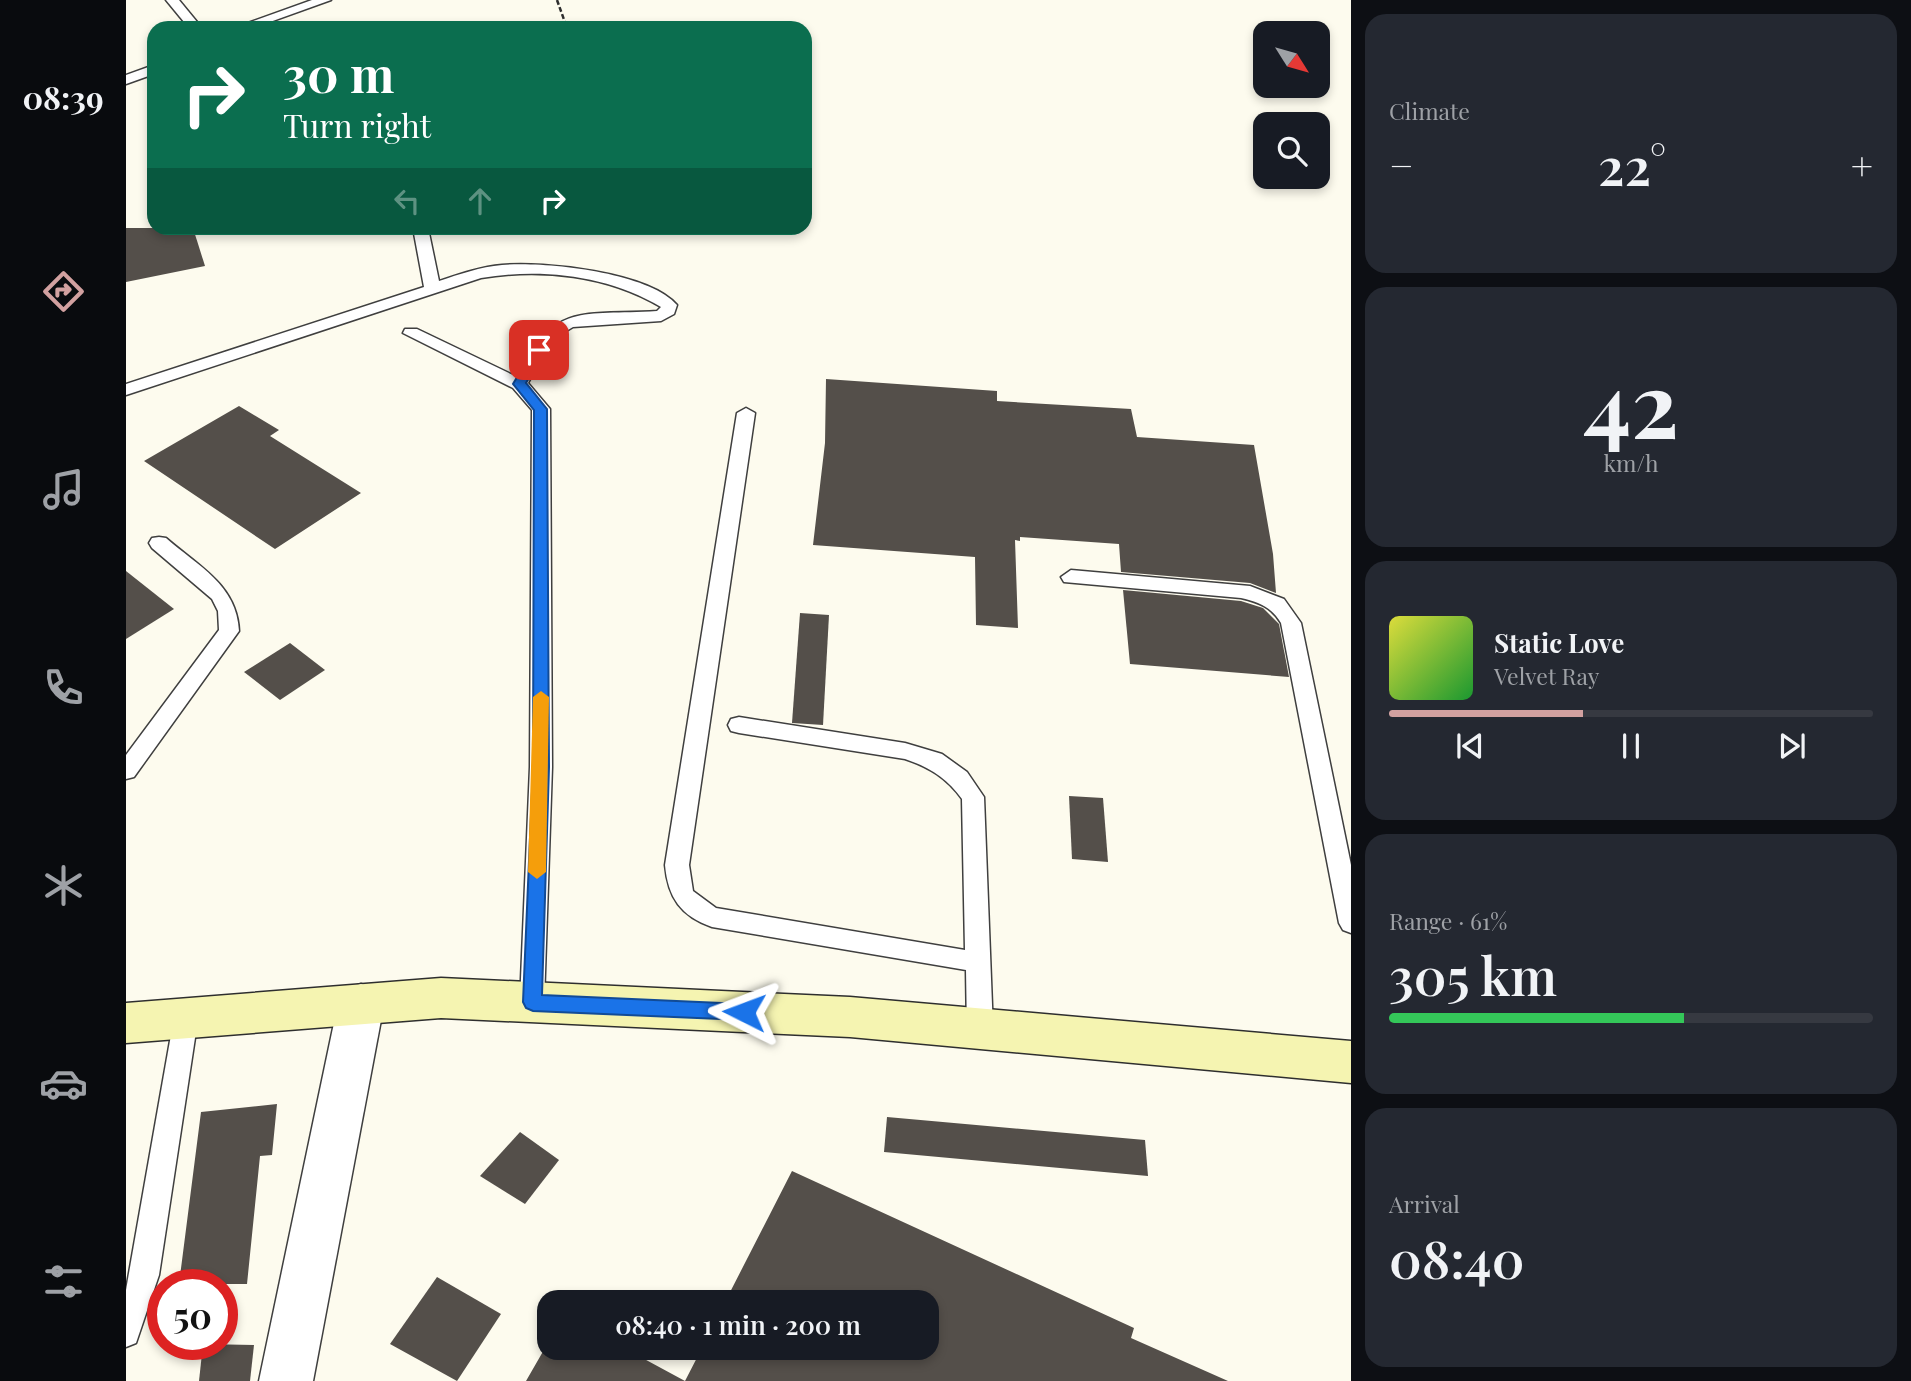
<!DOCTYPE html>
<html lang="en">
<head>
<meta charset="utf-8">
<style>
  :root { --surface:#171b24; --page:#242831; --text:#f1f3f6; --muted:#9ea1a6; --line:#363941; --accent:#d2a1a0 }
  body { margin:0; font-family:"Playfair Display",serif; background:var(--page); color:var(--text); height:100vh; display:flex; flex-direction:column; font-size:26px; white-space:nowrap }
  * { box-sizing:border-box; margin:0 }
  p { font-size:23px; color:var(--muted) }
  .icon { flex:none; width:38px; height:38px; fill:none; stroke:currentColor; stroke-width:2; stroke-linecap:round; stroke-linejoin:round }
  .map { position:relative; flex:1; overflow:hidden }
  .details { display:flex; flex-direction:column; gap:14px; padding:14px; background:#0d0f14; width:560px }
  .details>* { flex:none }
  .top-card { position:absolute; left:21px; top:21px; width:665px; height:214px; border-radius:21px; box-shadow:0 4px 10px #0003; background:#0b6e4f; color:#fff; overflow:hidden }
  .needle { width:46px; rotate:127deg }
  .buttons { position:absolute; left:1127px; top:21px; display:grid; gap:14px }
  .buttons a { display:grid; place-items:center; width:77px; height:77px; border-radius:14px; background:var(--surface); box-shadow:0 4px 10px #0003; font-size:35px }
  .speed { position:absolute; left:21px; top:1269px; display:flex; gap:14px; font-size:35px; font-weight:700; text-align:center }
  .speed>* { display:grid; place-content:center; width:91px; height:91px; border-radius:50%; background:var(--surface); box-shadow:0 4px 10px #0003; line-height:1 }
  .speed .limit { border:10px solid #d22; background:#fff; color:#111 }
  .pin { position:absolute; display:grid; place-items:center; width:60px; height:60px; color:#fff; margin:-30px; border-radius:14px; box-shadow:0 4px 10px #0006 }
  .me { position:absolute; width:77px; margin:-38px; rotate:273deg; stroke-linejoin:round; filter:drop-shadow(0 0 5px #0008) }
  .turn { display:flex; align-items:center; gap:24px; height:147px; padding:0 21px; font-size:32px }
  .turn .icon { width:91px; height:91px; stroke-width:2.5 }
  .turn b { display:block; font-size:49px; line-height:60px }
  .lanes { display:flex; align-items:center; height:66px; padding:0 21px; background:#0003; justify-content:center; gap:35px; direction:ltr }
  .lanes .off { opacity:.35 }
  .big { font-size:52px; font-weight:600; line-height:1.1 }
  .details .tile { flex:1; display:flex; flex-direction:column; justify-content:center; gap:10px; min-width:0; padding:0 24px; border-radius:21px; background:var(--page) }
  .details .dial { align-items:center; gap:0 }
  .dial b { font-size:91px; line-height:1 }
  .song { display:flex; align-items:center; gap:21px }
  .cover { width:84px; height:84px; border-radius:10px; background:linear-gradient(135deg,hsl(60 70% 55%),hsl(130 70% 35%)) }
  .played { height:7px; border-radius:4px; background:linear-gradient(90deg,var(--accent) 40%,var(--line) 40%) }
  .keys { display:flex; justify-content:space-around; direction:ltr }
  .heat { display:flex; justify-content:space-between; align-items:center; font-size:38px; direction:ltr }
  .charge { height:10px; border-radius:5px; background:linear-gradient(90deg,#34c759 61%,var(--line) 0) }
  .trip { position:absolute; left:411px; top:1290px; width:402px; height:70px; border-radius:21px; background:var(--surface); box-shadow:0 4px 10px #0003; font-weight:600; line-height:70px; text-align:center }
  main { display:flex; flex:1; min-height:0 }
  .tabs { display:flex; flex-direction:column; width:126px; justify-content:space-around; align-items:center; background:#090b0e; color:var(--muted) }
  .tabs .icon { width:49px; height:49px }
  .tabs .selected { color:var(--accent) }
  .tabs b { font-size:32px; color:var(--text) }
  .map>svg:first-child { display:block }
</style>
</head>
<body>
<main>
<nav class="tabs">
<b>08:39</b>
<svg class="icon selected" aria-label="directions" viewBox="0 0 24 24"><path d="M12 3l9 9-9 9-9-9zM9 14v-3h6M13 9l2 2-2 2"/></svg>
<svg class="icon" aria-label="music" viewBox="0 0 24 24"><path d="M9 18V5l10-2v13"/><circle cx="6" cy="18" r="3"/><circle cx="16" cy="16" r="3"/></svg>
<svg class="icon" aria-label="phone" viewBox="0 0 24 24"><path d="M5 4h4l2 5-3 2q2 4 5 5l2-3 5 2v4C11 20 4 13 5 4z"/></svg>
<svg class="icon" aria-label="climate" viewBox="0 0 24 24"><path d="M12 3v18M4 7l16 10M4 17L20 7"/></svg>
<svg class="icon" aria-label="car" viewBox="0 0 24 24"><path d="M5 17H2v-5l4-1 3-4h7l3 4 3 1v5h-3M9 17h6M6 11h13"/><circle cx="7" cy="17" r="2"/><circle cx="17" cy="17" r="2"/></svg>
<svg class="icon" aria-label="filters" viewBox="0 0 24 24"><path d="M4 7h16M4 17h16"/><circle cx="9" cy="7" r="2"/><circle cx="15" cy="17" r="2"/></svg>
</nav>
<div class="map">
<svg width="1225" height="1381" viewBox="0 0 1225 1381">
  <rect width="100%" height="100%" fill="#fdfbee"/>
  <g fill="#544f4a">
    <polygon points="0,228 67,228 79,266 0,282"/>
    <polygon points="700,379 871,391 871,401 1005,409 1011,437 1128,445 1147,554 1150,593 1124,583 995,572 993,544 894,537 894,541 889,540 892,628 850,625 849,557 687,545 699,443"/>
    <polygon points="113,406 153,430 144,436 235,493 149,549 18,461"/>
    <polygon points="0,571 48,609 0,639"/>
    <polygon points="997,590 1115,601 1137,608 1153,624 1163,677 1004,664"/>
    <polygon points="674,613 703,615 697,725 666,723"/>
    <polygon points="164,643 199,670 154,700 118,672"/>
    <polygon points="943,796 977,798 982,862 946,859"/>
    <polygon points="151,1104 146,1155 134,1156 121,1284 53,1284 75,1112"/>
    <polygon points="761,1117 1019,1140 1022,1176 758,1152"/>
    <polygon points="394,1132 433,1160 399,1204 354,1176"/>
    <polygon points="666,1171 1008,1328 1005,1338 1102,1381 400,1381 419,1348 498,1348 559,1381 576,1348 802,1348 802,1302 599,1302"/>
    <polygon points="311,1277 375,1314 331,1381 264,1344"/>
    <polygon points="77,1344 128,1345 124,1381 73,1381"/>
  </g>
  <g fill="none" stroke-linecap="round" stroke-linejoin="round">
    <defs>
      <g id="lane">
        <polygon points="40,0 53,0 76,28 63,28"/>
        <polygon points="186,0 205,0 127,28 108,28"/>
        <polygon points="28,65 28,74 0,84 0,75"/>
        <path d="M287 228H302L313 281C334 274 354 267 376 265 417 261 523 272 551 305L548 314 535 321 447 327C424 339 414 362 402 383L424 409 426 767 418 1002 415 1010 406 1013 397 1010 394 1002 404 767 406 410 387 388 277 333 279 329H291L389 376C431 301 454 316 531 311L535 307C481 275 415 268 355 278L0 395V384L298 287Z"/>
        <path d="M620 408 629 413 563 865 567 891 590 908 839 950 836 799C821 778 803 767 779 759L613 733 605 731 602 725 605 719 613 717 779 743 816 754 841 772 858 797 867 1031 863 1039 854 1042 845 1039 841 1031 840 970 586 927C555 916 542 898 539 865L611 413Z"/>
        <path d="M33 537 40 538C72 566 111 585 113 631L8 777 0 779V755L93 630 92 611 86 599 26 548 23 543 26 538Z"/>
        <path d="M945 570 1124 586 1158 599 1175 623 1225 865V933L1217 930 1213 923 1155 623C1146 607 1132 602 1115 598L938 582 935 577Z"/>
        <polygon points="60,1007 69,1010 72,1018 33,1275 10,1343 0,1347 0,1290 48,1018 51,1010"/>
      </g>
      <polygon id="street" points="235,984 251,990 258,1004 187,1381 133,1381 212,1004 219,990"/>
      <polygon id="secondary" points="315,978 724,997 1225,1041 1225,1083 724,1037 315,1018 0,1043 0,1003"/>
    </defs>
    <use href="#lane" stroke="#3f3f3f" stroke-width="3"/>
    <use href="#street" stroke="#3f3f3f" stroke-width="3"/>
    <use href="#secondary" stroke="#2e2e2e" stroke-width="3"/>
    <polyline stroke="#2e2e2e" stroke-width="2.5" stroke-dasharray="5 2.5" stroke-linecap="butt" points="431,0 441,28"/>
    <use href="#lane" fill="#fff" fill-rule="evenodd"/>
    <use href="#street" fill="#fff" fill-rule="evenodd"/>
    <use href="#secondary" fill="#f5f4b1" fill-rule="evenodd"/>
  </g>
  <polygon fill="#1a73e8" stroke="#114b97" stroke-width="2" points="413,346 420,350 400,383 421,409 423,767 416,995 618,1004 625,1006 628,1012 625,1018 618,1020 407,1011 400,1008 397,1002 407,767 408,410 387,384 409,347"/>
  <polygon fill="#f59e0b" points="415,691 423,697 420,872 411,879 402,872 407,697"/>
</svg>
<div class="buttons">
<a><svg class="needle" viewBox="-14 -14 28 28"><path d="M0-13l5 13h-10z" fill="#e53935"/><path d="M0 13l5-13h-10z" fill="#9ea1a6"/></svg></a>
<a><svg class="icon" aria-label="search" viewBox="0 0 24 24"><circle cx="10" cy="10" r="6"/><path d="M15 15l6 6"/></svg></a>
</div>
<div class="speed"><div class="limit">50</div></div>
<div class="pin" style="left:413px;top:350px;background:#d93025"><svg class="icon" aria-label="arrive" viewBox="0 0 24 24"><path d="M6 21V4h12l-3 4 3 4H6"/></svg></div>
<svg class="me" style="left:618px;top:1012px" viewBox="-20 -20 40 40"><path d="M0-17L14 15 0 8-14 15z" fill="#1a73e8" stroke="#fff" stroke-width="4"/></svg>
<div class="trip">08:40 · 1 min · 200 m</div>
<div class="top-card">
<div class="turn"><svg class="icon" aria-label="right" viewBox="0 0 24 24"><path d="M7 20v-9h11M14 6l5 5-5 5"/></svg><div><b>30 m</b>Turn right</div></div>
<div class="lanes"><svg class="icon off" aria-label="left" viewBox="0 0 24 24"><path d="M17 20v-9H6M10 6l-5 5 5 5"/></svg><svg class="icon off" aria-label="ahead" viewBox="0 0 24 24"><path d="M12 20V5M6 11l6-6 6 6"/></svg><svg class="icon" aria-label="right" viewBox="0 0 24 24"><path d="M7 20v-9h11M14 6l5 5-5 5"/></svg></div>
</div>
</div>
<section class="details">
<div class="tile"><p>Climate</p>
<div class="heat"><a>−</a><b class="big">22°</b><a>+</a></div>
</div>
<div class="tile dial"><b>42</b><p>km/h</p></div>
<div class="tile">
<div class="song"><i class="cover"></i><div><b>Static Love</b><p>Velvet Ray</p></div></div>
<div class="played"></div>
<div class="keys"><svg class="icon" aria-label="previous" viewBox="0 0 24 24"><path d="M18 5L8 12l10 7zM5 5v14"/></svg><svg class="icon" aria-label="pause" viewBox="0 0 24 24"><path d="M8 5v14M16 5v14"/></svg><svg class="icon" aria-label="next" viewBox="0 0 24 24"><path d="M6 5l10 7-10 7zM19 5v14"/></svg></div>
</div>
<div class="tile"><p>Range · 61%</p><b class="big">305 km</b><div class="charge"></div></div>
<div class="tile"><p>Arrival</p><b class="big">08:40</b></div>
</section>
</main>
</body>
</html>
